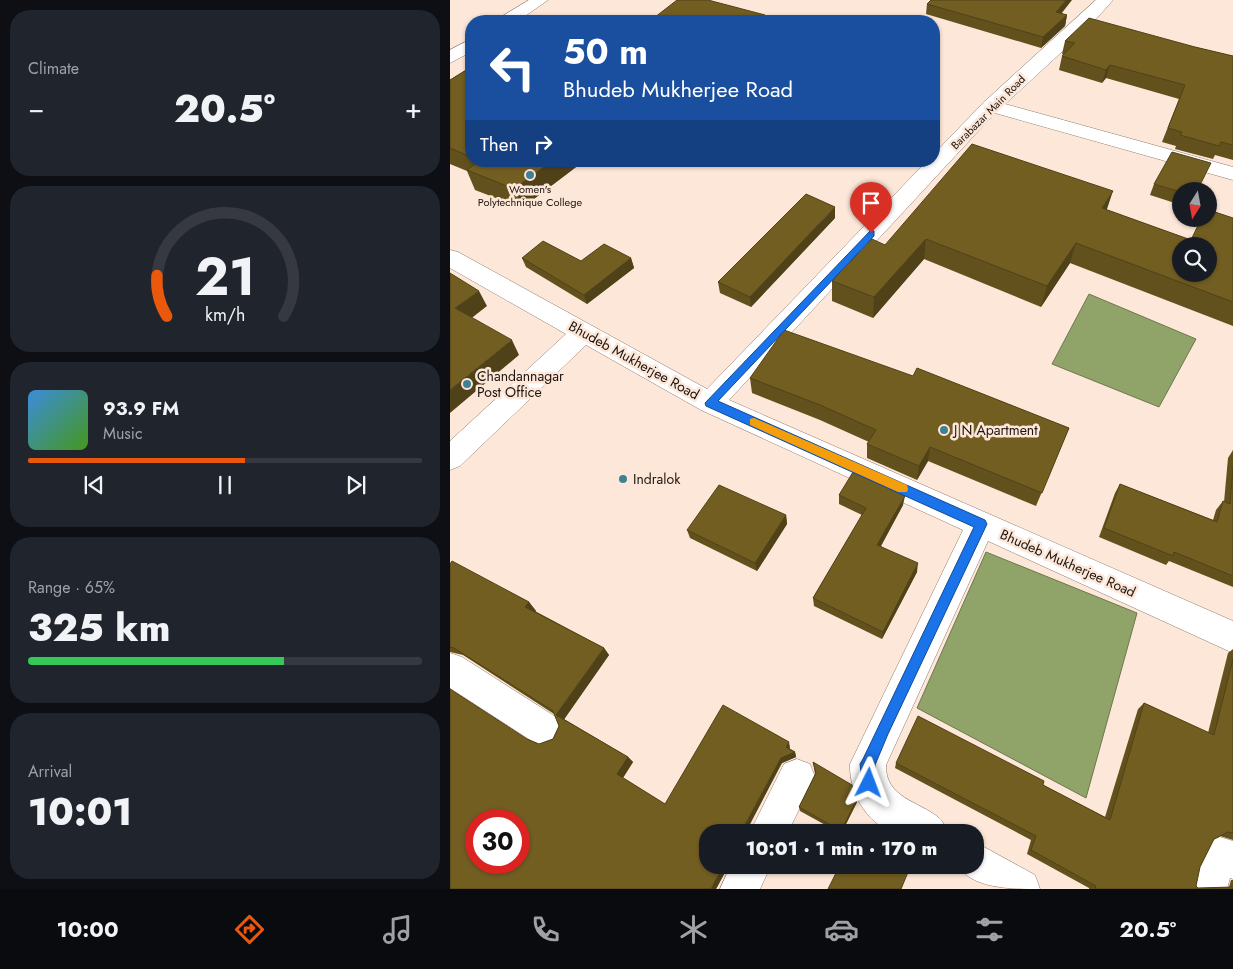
<!DOCTYPE html>
<html lang="en">
<head>
<meta charset="utf-8">
<style>
  :root { --surface:#171b24; --page:#20242c; --text:#f1f3f6; --muted:#9ea1a6; --line:#363941; --accent:#ea580c }
  body { margin:0; font-family:Jost,sans-serif; background:var(--page); color:var(--text); height:100vh; display:flex; flex-direction:column; font-size:19px; white-space:nowrap }
  * { box-sizing:border-box; margin:0 }
  p { font-size:16px; color:var(--muted) }
  .icon { flex:none; width:28px; height:28px; fill:none; stroke:currentColor; stroke-width:2; stroke-linecap:round; stroke-linejoin:round }
  .map { position:relative; flex:1; overflow:hidden }
  .panel { display:flex; flex-direction:column; gap:10px; padding:10px; background:#0d0f14; width:450px }
  .panel>* { flex:none }
  .hud { position:absolute; left:15px; top:15px; width:475px; height:152px; border-radius:20px; box-shadow:0 1px 4px #0004; background:#1a4fa0; color:#fff; overflow:hidden }
  .needle { width:32px; rotate:191deg }
  .tools { position:absolute; left:722px; top:182px; display:grid; gap:10px }
  .tools a { display:grid; place-items:center; width:45px; height:45px; border-radius:50%; background:var(--surface); box-shadow:0 1px 4px #0004; font-size:25px }
  .speed { position:absolute; left:15px; top:809px; display:flex; gap:10px; font-size:25px; font-weight:700; text-align:center }
  .speed>* { display:grid; place-content:center; width:65px; height:65px; border-radius:50%; background:var(--surface); box-shadow:0 1px 4px #0004; line-height:1 }
  .speed .limit { border:8px solid #d22; background:#fff; color:#111 }
  .pin { position:absolute; display:grid; place-items:center; width:42px; height:42px; color:#fff; margin:-51px -21px; border-radius:50% 50% 50% 0; rotate:-45deg; box-shadow:0 0 5px #0007 }
  .pin .icon { rotate:45deg }
  .me { position:absolute; width:55px; margin:-28px; rotate:3deg; stroke-linejoin:round; filter:drop-shadow(0 0 4px #0008) }
  .turn { display:flex; align-items:center; gap:18px; height:105px; padding:0 15px; font-size:22px }
  .turn .icon { width:65px; height:65px; stroke-width:2.5 }
  .turn b { display:block; font-size:35px; line-height:42px }
  .then { display:flex; align-items:center; height:48px; padding:0 15px; background:#0003; gap:10px; font-size:19px }
  .big { font-size:38px; font-weight:800; line-height:1.1 }
  .panel .widget { flex:1; display:flex; flex-direction:column; justify-content:center; gap:8px; min-width:0; padding:0 18px; border-radius:20px; background:var(--page) }
  .panel .dial { align-items:center; gap:0 }
  .dial svg { height:130px; overflow:visible; fill:none; stroke:var(--line); stroke-width:7; stroke-linecap:round; text-anchor:middle }
  .dial text { fill:var(--text); stroke:none }
  .song { display:flex; align-items:center; gap:15px }
  .cover { width:60px; height:60px; border-radius:8px; background:linear-gradient(135deg,hsl(210 70% 55%),hsl(100 70% 35%)) }
  .played { height:5px; border-radius:2px; background:linear-gradient(90deg,var(--accent) 55%,var(--line) 55%) }
  .keys { display:flex; justify-content:space-around; direction:ltr }
  .heat { display:flex; justify-content:space-between; align-items:center; font-size:28px; direction:ltr }
  .charge { height:8px; border-radius:4px; background:linear-gradient(90deg,#34c759 65%,var(--line) 0) }
  .trip { position:absolute; left:249px; top:824px; width:285px; height:50px; border-radius:20px; background:var(--surface); box-shadow:0 1px 4px #0004; font-weight:800; line-height:50px; text-align:center }
  .tab-bar { display:flex; height:80px; justify-content:space-around; align-items:center; background:#090b0e; color:var(--muted) }
  .tab-bar .icon { width:35px; height:35px }
  .tab-bar .active { color:var(--accent) }
  .tab-bar b { font-size:22px; color:var(--text) }
  main { display:flex; flex:1; min-height:0 }
  .map>svg:first-child { display:block }
</style>
</head>
<body>
<main>
<section class="panel">
<div class="widget"><p>Climate</p>
<div class="heat"><a>−</a><b class="big">20.5°</b><a>+</a></div>
</div>
<div class="widget dial"><svg viewBox="0 0 100 80">
<path d="M14 69A42 42 0 1 1 86 69"/>
<path d="M14 69A42 42 0 0 1 8 44" stroke="#ea580c"/>
<text x="50" y="56" font-size="32" font-weight="700">21</text>
<text x="50" y="72" font-size="11">km/h</text>
</svg></div>
<div class="widget">
<div class="song"><i class="cover"></i><div><b>93.9 FM</b><p>Music</p></div></div>
<div class="played"></div>
<div class="keys"><svg class="icon" aria-label="previous" viewBox="0 0 24 24"><path d="M18 5L8 12l10 7zM5 5v14"/></svg><svg class="icon" aria-label="pause" viewBox="0 0 24 24"><path d="M8 5v14M16 5v14"/></svg><svg class="icon" aria-label="next" viewBox="0 0 24 24"><path d="M6 5l10 7-10 7zM19 5v14"/></svg></div>
</div>
<div class="widget"><p>Range · 65%</p><b class="big">325 km</b><div class="charge"></div></div>
<div class="widget"><p>Arrival</p><b class="big">10:01</b></div>
</section>
<div class="map">
<svg width="783" height="889" viewBox="0 0 783 889">
  <rect width="100%" height="100%" fill="#fde7d8"/>
  <g fill="#90a369" stroke="#6d784e">
    <polygon points="639,294 746,339 709,407 602,364"/>
    <polygon points="536,552 687,613 636,798 467,708"/>
  </g>
  <g fill="none" stroke-linecap="round" stroke-linejoin="round">
    <defs>
      <g id="minor">
        <polygon points="79,0 98,0 68,21 49,21 51,17"/>
        <path d="M646 0H663L639 27 555 104 783 167V180L545 113 279 400 783 621V653L538 541 436 765C435 798 469 801 489 818 493 821 495 827 497 832 486 834 453 836 443 832 415 823 399 790 400 764L513 530 251 410 136 345 10 466 0 470V441L116 334 0 268V250L8 252 257 389 477 161H484V154L534 102Z"/>
        <polygon points="21,39 21,52 0,63 0,50"/>
        <polygon points="0,653 12,657 109,719 114,731 109,743 97,748 85,743 0,688"/>
        <polygon points="347,759 360,764 365,777 338,832 300,832 334,764"/>
        <polygon points="770,837 783,841 783,879 780,878 777,889 739,889 743,871 757,843"/>
        <path d="M525 842 585 875 590 889C562 889 521 889 508 865H525Z"/>
        <polygon points="281,865 321,865 310,889 270,889"/>
      </g>
    </defs>
    <use href="#minor" stroke="#8f7b6e" stroke-width="1"/>
    <use href="#minor" fill="#fff" fill-rule="evenodd"/>
  </g>
  <g fill="#63511d">
    <polygon points="477,4 611,13 617,15 615,26 591,48 476,14"/>
    <polygon points="615,41 745,47 783,56 783,160 765,155 763,159 725,149 726,146 712,142 729,99 656,78 652,83 609,70 612,56 614,55 612,54"/>
    <polygon points="21,67 21,161 134,161 72,208 25,190 17,171 0,164 0,80"/>
    <polygon points="704,184 731,191 731,205 700,195"/>
    <polygon points="657,210 741,240 783,218 783,326 620,263 591,307 474,259 423,318 382,301 382,281 435,245"/>
    <polygon points="385,218 301,307 270,293 268,282"/>
    <polygon points="72,258 131,261 181,258 184,268 137,304 76,267"/>
    <polygon points="463,376 619,428 586,506 478,461 467,480 417,458 417,444 419,442 370,420 302,393 300,378"/>
    <polygon points="783,450 783,587 719,561 716,565 649,537 665,493 670,484 763,520 766,510 773,501 774,502 778,458"/>
    <polygon points="389,495 453,505 431,546 467,572 432,639 364,606 363,598 412,515 389,504"/>
    <polygon points="336,515 337,524 307,571 240,538 237,530"/>
    <polygon points="0,564 79,602 86,611 85,611 154,648 159,655 114,719 178,757 183,762 173,778 215,804 340,748 340,749 345,752 346,757 332,763 258,865 279,865 266,889 77,739 89,744 103,739 109,726 104,714 13,655 0,652"/>
    <polygon points="783,649 783,840 770,836 764,839 750,867 746,886 748,888 779,887 781,880 783,880 783,889 639,889 639,888 577,854 581,840 445,768 446,763 593,785 655,817 688,709 694,703 758,733 778,653"/>
    <polygon points="363,762 407,802 392,832 388,832 350,811 349,807 365,774"/>
  </g>
  <g fill="#504218">
    <polygon points="616,0 622,0 604,23 606,12"/>
    <polygon points="315,15 315,21 308,21"/>
    <polygon points="617,15 615,26 591,48 593,37"/>
    <polygon points="660,65 656,78 652,83 656,70"/>
    <polygon points="102,161 134,161 72,208 64,189"/>
    <polygon points="663,191 656,212 652,208"/>
    <polygon points="385,207 385,218 301,307 300,297"/>
    <polygon points="476,239 474,259 423,318 424,297"/>
    <polygon points="626,243 620,263 591,307 597,286"/>
    <polygon points="181,258 184,268 137,304 134,295"/>
    <polygon points="29,291 37,306 14,324 5,308"/>
    <polygon points="62,340 69,355 0,413 0,390"/>
    <polygon points="480,447 478,461 467,480 469,466"/>
    <polygon points="455,496 453,505 427,553 427,545"/>
    <polygon points="336,515 337,524 307,571 305,563"/>
    <polygon points="468,563 467,572 432,639 433,632"/>
    <polygon points="79,602 86,611 82,615 75,607"/>
    <polygon points="154,648 159,655 113,721 106,715"/>
    <polygon points="339,742 340,748 337,753 336,747"/>
    <polygon points="345,752 346,757 332,763 296,832 291,832 331,758"/>
    <polygon points="178,757 183,762 172,779 167,774"/>
    <polygon points="408,797 407,802 392,832 391,832 391,831"/>
    <polygon points="274,865 279,865 266,889 261,889"/>
  </g>
  <g fill="#735e22" stroke="#504218" fill-rule="evenodd">
    <polygon points="227,0 258,0 315,15 308,21 200,21"/>
    <polygon points="481,0 616,0 606,12 617,15 593,37 477,4"/>
    <polygon points="639,18 745,47 783,56 783,145 771,142 769,146 730,135 732,132 718,128 735,85 660,65 656,70 612,56 625,43 615,41"/>
    <polygon points="21,67 21,157 0,148 0,80"/>
    <path d="M522 144 663 191 652 208 741 240 751 219H759V210L783 218V302L626 243 597 286 476 239 424 297 382 281 422 239 435 245ZM731 246H759V274H731Z"/>
    <polygon points="722,152 761,163 747,191 731,191 731,192 704,184"/>
    <polygon points="29,161 102,161 64,189 17,170"/>
    <polygon points="356,194 385,207 300,297 268,282"/>
    <polygon points="93,241 131,261 154,244 181,258 134,295 72,258"/>
    <polygon points="0,273 29,291 5,308 62,340 0,390"/>
    <polygon points="334,330 463,376 467,368 619,428 592,493 480,447 469,466 417,444 426,430 370,405 300,378"/>
    <polygon points="783,467 783,576 724,552 723,556 654,528 670,484 767,522 773,501 780,504"/>
    <polygon points="403,472 455,496 427,545 468,563 433,632 363,598 416,508 389,495"/>
    <polygon points="269,485 336,515 305,563 237,530"/>
    <path d="M2 561 79 602 75 607 154 648 106 715 178 757 167 774 215 804 273 705 339 742 336 747 345 752 331 758 291 832H258V865H274L261 889H0V689L77 739 89 744 103 739 109 726 103 711 4 648 0 647V564ZM26 820H69V862H26Z"/>
    <polygon points="783,659 783,833 778,832 764,839 750,867 746,886 748,888 783,887 783,889 645,889 646,886 581,850 586,836 446,763 468,716 594,781 593,785 660,820 694,703 764,735"/>
    <polygon points="363,762 402,785 408,797 391,831 349,807 366,773"/>
    <polygon points="408,825 422,832 405,832"/>
    <polygon points="390,865 461,865 451,889 378,889"/>
  </g>
  <polygon fill="#1a73e8" stroke="#114b97" points="421,230 424,231 424,236 268,401 535,520 537,524 438,734 425,765 426,783 424,789 419,791 413,789 410,764 413,759 524,527 256,406 255,403"/>
  <polygon fill="#f59e0b" points="304,418 457,485 458,489 457,492 448,492 300,425 300,419"/>
  <g fill="#417f94" stroke="#fde7d8" stroke-width="2">
    <circle cx="80" cy="175" r="5"/>
    <circle cx="17" cy="384" r="5"/>
    <circle cx="494" cy="430" r="5"/>
    <circle cx="173" cy="479" r="5"/>
  </g>
  <g text-anchor="middle" stroke-width="5" stroke-linejoin="round" paint-order="stroke">
    <g font-size="11" fill="#1c140f" stroke="#fde7d8">
      <text transform="translate(538 112) rotate(-45)" y="4">Barabazar Main Road</text>
    </g>
    <g font-size="11" fill="#1c140f" stroke="#fde7d8">
      <text x="80" y="193">Women's<tspan x="80" dy="13">Polytechnique College</tspan></text>
    </g>
    <g font-size="14" fill="#1c140f" stroke="#fde7d8">
      <text transform="translate(184 360) rotate(29)" y="5">Bhudeb Mukherjee Road</text>
      <text transform="translate(618 563) rotate(24)" y="5">Bhudeb Mukherjee Road</text>
    </g>
    <g font-size="14" fill="#1c140f" stroke="#fde7d8" text-anchor="start">
      <text x="27" y="381">Chandannagar<tspan x="27" dy="16">Post Office</tspan></text>
      <text x="504" y="435">J N Apartment</text>
      <text x="183" y="484">Indralok</text>
    </g>
  </g>
</svg>
<div class="tools">
<a><svg class="needle" viewBox="-14 -14 28 28"><path d="M0-13l5 13h-10z" fill="#e53935"/><path d="M0 13l5-13h-10z" fill="#9ea1a6"/></svg></a>
<a><svg class="icon" aria-label="search" viewBox="0 0 24 24"><circle cx="10" cy="10" r="6"/><path d="M15 15l6 6"/></svg></a>
</div>
<div class="speed"><div class="limit">30</div></div>
<div class="pin" style="left:421px;top:233px;background:#d93025"><svg class="icon" aria-label="arrive" viewBox="0 0 24 24"><path d="M6 21V4h12l-3 4 3 4H6"/></svg></div>
<svg class="me" style="left:419px;top:783px" viewBox="-20 -20 40 40"><path d="M0-17L14 15 0 8-14 15z" fill="#1a73e8" stroke="#fff" stroke-width="4"/></svg>
<div class="trip">10:01 · 1 min · 170 m</div>
<div class="hud">
<div class="turn"><svg class="icon" aria-label="left" viewBox="0 0 24 24"><path d="M17 20v-9H6M10 6l-5 5 5 5"/></svg><div><b>50 m</b>Bhudeb Mukherjee Road</div></div>
<div class="then">Then<svg class="icon" aria-label="right" viewBox="0 0 24 24"><path d="M7 20v-9h11M14 6l5 5-5 5"/></svg></div>
</div>
</div>
</main>
<nav class="tab-bar">
<b>10:00</b>
<svg class="icon active" aria-label="directions" viewBox="0 0 24 24"><path d="M12 3l9 9-9 9-9-9zM9 14v-3h6M13 9l2 2-2 2"/></svg>
<svg class="icon" aria-label="music" viewBox="0 0 24 24"><path d="M9 18V5l10-2v13"/><circle cx="6" cy="18" r="3"/><circle cx="16" cy="16" r="3"/></svg>
<svg class="icon" aria-label="phone" viewBox="0 0 24 24"><path d="M5 4h4l2 5-3 2q2 4 5 5l2-3 5 2v4C11 20 4 13 5 4z"/></svg>
<svg class="icon" aria-label="climate" viewBox="0 0 24 24"><path d="M12 3v18M4 7l16 10M4 17L20 7"/></svg>
<svg class="icon" aria-label="car" viewBox="0 0 24 24"><path d="M5 17H2v-5l4-1 3-4h7l3 4 3 1v5h-3M9 17h6M6 11h13"/><circle cx="7" cy="17" r="2"/><circle cx="17" cy="17" r="2"/></svg>
<svg class="icon" aria-label="filters" viewBox="0 0 24 24"><path d="M4 7h16M4 17h16"/><circle cx="9" cy="7" r="2"/><circle cx="15" cy="17" r="2"/></svg>
<b>20.5°</b>
</nav>
</body>
</html>
